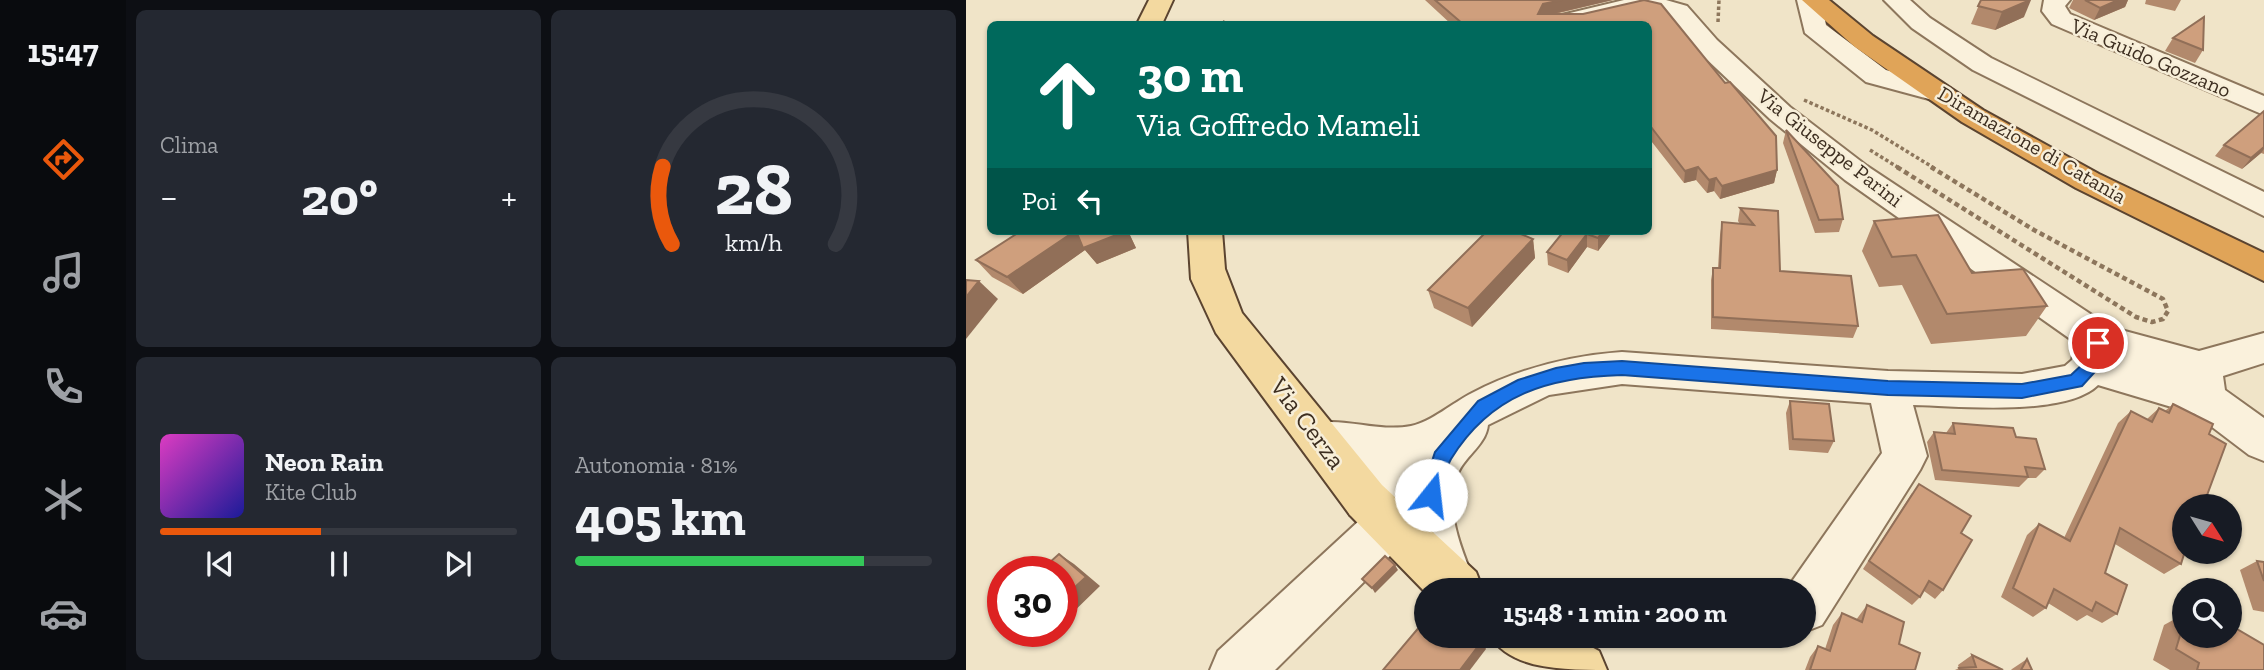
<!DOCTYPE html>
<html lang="it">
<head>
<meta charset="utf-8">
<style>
  :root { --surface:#171b24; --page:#242831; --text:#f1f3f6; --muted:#9ea1a6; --line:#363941; --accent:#ea580c }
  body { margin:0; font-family:"Zilla Slab",serif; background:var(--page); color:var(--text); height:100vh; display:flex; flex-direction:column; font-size:26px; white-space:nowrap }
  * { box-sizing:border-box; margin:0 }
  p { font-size:23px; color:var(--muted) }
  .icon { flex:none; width:38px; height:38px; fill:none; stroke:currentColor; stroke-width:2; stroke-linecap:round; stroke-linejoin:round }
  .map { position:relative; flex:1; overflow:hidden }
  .details { display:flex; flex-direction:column; gap:10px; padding:10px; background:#0d0f14; width:840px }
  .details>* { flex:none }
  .top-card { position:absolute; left:21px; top:21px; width:665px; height:214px; border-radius:10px; box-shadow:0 2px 5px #0004; background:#00695c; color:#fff; overflow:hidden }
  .needle { width:46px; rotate:127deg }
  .buttons { position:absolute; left:1206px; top:494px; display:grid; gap:14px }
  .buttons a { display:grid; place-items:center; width:70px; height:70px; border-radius:50%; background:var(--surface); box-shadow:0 2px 5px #0004; font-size:35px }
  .speed { position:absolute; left:21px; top:556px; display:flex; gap:14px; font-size:35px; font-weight:700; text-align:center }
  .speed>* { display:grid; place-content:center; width:91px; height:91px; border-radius:50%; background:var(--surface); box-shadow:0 2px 5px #0004; line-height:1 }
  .speed .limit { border:10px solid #d22; background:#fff; color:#111 }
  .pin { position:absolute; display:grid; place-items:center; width:60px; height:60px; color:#fff; margin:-30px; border:4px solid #fff; border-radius:50%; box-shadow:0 2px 7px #0007 }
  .me { position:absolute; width:77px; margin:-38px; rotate:16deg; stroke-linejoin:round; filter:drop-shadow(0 0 5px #0008) }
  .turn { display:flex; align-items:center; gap:24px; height:147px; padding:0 35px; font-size:32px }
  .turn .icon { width:91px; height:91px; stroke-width:2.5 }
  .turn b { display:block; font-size:49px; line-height:60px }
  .then { display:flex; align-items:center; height:66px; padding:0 35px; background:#0003; gap:14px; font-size:26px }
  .big { font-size:52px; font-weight:700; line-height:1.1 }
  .details .card { flex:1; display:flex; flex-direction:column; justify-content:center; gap:10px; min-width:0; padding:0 24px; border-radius:10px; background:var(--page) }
  .details .dial { align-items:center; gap:0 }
  .dial svg { height:182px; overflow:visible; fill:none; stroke:var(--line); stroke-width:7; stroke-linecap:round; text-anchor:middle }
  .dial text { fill:var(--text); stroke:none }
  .song { display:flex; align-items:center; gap:21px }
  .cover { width:84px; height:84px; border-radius:10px; background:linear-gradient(135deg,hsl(310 70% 55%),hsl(240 70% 35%)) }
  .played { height:7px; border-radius:4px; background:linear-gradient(90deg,var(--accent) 45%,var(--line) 45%) }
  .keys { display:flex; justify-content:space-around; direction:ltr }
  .heat { display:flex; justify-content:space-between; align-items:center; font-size:38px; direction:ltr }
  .charge { height:10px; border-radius:5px; background:linear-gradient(90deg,#34c759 81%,var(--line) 0) }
  .details .tiles { flex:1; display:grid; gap:10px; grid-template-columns:repeat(2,1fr) }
  .trip { position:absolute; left:448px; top:578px; width:402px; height:70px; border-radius:35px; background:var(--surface); box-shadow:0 2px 5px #0004; font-weight:700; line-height:70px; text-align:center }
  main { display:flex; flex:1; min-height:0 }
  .dock { display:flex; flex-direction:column; width:126px; justify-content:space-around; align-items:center; background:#090b0e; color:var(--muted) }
  .dock .icon { width:49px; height:49px }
  .dock .active { color:var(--accent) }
  .dock b { font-size:32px; color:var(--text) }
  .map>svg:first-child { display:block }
</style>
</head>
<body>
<main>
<nav class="dock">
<b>15:47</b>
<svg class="icon active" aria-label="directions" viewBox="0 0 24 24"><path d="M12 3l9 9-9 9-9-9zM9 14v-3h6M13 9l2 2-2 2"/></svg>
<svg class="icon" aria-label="music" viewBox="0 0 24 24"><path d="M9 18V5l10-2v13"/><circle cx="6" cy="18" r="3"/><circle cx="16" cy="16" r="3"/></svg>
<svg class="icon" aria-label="phone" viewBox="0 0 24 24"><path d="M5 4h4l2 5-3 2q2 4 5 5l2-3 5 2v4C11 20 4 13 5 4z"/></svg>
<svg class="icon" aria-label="climate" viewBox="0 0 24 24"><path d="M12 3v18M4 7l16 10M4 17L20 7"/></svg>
<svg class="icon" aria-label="car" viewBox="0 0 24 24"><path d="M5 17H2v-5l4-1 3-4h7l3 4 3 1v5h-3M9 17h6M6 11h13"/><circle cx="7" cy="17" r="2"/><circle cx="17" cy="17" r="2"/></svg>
</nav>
<section class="details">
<div class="tiles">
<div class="card"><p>Clima</p>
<div class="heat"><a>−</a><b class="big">20°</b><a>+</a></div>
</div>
<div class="card dial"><svg viewBox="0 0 100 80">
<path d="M14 69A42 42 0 1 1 86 69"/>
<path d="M14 69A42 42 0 0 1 10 35" stroke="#ea580c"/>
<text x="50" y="56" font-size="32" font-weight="700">28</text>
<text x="50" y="72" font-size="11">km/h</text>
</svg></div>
<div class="card">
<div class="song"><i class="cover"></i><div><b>Neon Rain</b><p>Kite Club</p></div></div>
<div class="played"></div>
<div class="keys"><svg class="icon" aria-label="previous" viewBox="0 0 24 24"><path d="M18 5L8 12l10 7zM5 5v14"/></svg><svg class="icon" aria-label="pause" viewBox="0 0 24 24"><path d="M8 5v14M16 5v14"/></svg><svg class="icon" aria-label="next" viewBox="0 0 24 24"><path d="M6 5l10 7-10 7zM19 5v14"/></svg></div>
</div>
<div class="card"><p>Autonomia · 81%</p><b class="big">405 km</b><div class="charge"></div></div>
</div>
</section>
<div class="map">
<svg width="1298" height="670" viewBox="0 0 1298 670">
  <rect width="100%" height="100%" fill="#f0e4c8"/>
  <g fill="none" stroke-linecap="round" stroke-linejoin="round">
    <defs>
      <g id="minor">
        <path d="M658 0H700L721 6 751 40 824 107 901 166 1144 327 1233 351 1298 333V363L1257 376 1259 390 1298 418V461L1283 455 1229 414 1132 385C1100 417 992 406 947 405L961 456 954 470 856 625 838 632V590H820L916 453 905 403 656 384 583 395 522 425C520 444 501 455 493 471 477 505 494 546 507 578L502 590H462L443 531 439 541 309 670H244L252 651 395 519 384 515 377 500 397 464 339 452 332 439 339 426C372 414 409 433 445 426 465 422 488 402 506 393 554 368 603 356 656 352L922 371 1056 374 1099 366 1106 360 1110 343 879 180 804 119 733 52 703 16 679 9 617 24H575L579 19Z"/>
        <polygon points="831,0 855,0 860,25 920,70 984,88 988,94 984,100 974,102 900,82 839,33"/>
        <polygon points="918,0 944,0 964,18 1025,58 1298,192 1298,216 1007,70 946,28"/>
        <polygon points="1078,0 1104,0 1099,6 1104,14 1298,96 1298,115 1086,24 1076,11"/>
      </g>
      <g id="major">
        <polygon points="183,0 207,0 196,24 171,24"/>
        <polygon points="222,231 256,231 259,269 276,313 416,485 510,572 517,590 460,590 460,593 384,515 250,333 225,279"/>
        <path d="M524 635H603L633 651 641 670C598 670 544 670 524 635Z"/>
      </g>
      <polygon id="highway" points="836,0 863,0 907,36 1017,110 1133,174 1298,253 1298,281 1110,188 996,122 889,47"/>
    </defs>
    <use href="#minor" stroke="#8d765c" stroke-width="4"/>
    <use href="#major" stroke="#5b4430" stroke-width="4"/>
    <use href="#highway" stroke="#5b4430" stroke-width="4"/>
    <g stroke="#8d765c" stroke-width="3.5" stroke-dasharray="3.5 2.5" stroke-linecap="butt">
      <polyline points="752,22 753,0"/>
      <polyline points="257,24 259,21"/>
      <polyline points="838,100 906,130 968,168"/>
      <polyline points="904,150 933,168"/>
    </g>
    <polyline stroke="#8d765c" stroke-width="4.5" stroke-dasharray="5 3.5" stroke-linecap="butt" points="931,167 1170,317 1186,322 1197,319 1202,311 1197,299 1068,230 965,167"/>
    <use href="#minor" fill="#faf1dc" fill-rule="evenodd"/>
    <use href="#major" fill="#f3d9a0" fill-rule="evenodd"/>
    <use href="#highway" fill="#e0a458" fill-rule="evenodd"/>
  </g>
  <g fill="#b2896c">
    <polygon points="459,0 647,0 589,14 617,14 678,0 695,4 759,83 764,82 810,136 811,170 808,183 754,199 748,191 741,193 730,180 718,183 682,137 682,24 485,24"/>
    <polygon points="1015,0 1058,17 1029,30 1005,24"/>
    <polygon points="1107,0 1162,0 1159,7 1128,20 1103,8"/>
    <polygon points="1180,0 1215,0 1209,11 1179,4"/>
    <polygon points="1207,38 1237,50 1229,63 1199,51"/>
    <polygon points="1298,111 1298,154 1295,153 1276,169 1249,156 1258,145"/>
    <polygon points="820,130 877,219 873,232 849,233 817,143"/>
    <polygon points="774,208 812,211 814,271 892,326 887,338 745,329 745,280 747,268 752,268 754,235 756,222 774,224 772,221"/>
    <polygon points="908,221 1006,273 1081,306 1060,336 965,344 936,285 913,287 896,251"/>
    <polygon points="55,231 162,231 170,248 131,264 119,250 57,294 26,277 10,260"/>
    <polygon points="598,231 645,234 632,251 621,247 602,273 582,265 581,252"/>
    <polygon points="567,239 569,258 506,327 468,308 462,290"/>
    <polygon points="824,401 868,441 862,453 823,450 820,413"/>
    <polygon points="1207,404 1243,434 1215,564 1198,574 1149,544 1139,573 1151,614 1136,623 1121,615 1111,621 1082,603 1080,608 1067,617 1035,597 1061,535 1073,524 1098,538 1152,423 1165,411 1181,419 1193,408 1199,411"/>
    <polygon points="987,423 1050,437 1079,469 1070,478 1062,478 1053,487 969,480 961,442 968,432 980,433"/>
    <polygon points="946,493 995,533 977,590 969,599 958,591 954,597 946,605 897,569"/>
    <polygon points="1291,561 1298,562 1298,612 1287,610 1274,570"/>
    <polygon points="901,605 933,644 949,670 839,670 844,657 852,646 859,649 867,625 876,613 890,620"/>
    <polygon points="1218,614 1218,635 1298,670 1204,670 1187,660 1198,625"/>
    <polygon points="1006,655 1037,670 989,670 993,668 992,665"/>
    <polygon points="1061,659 1066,670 1045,670 1046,669"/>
  </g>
  <g fill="#916f58">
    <polygon points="596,0 647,0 578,16 572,14 577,4"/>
    <polygon points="1064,0 1065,0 1058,17 1029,30 1036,12"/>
    <polygon points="1152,0 1162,0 1159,7 1128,20 1134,8"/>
    <polygon points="1298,147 1298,149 1295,153 1276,169 1285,158"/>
    <polygon points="732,167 730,180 718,183 719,171"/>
    <polygon points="811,170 808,183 754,199 756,186"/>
    <polygon points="750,178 748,191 741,193 743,180"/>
    <polygon points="109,231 162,231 170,248 131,264 119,250 57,294 41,277"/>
    <polygon points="637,231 645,231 645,234 632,251 632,238"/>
    <polygon points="621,234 621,247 602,273 601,260"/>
    <polygon points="567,239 569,258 506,327 502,308"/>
    <polygon points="13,281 32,299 0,339 0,297"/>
    <polygon points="93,554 108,564 134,586 96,623 96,599"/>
    <polygon points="429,565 432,570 409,593 406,588"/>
    <polygon points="62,632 87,632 73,645 56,637"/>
    <polygon points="516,641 520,649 504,670 494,670"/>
  </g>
  <g fill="#cf9f7d" stroke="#916f58" stroke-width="2">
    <polygon points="469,0 596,0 577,4 572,14 617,14 678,0 695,4 759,83 764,82 810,136 811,170 756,186 750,178 743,180 732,167 719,171 682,123 682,24 497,24"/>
    <polygon points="1015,0 1064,0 1036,12 1012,6"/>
    <polygon points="1119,0 1152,0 1134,8"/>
    <polygon points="1238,17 1237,50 1207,38"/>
    <polygon points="1298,111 1298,147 1285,158 1258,145"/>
    <polygon points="820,130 872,186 877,219 853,220"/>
    <polygon points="774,208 812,211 814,271 885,276 892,326 747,317 747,268 754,268 756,222 788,225"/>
    <polygon points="972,215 1006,273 1057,269 1081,306 981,314 950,255 926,257 908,221"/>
    <polygon points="55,231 109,231 41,277 10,260"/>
    <polygon points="110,231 158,231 158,232 117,248"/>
    <polygon points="521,231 548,231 567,239 502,308 462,290"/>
    <polygon points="598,231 637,231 632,238 621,234 601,260 581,252"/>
    <polygon points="0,280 13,281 0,297"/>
    <polygon points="824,401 863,404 868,441 827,439"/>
    <polygon points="1207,404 1247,424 1243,434 1260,444 1237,506 1218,506 1218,551 1219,551 1215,564 1154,528 1139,573 1161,585 1151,614 1130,602 1126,611 1088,589 1080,608 1047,588 1073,524 1104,541 1165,411 1186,422 1193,408 1203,413"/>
    <polygon points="987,423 1047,428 1050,437 1070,439 1079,469 1059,467 1062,477 976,470 968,432 989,434"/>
    <polygon points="953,484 1005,516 995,533 1006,540 977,590 963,581 954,597 903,561"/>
    <polygon points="93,554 120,577 96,599 96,572 73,572"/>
    <polygon points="419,556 429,565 406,588 396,579"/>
    <polygon points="1291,561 1298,562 1298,581"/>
    <polygon points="37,605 37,620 28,612"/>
    <polygon points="901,605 938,622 933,644 954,653 949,670 844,670 852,646 864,651 876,613 896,622"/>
    <polygon points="460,619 460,635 508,635 516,641 494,670 417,670"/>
    <polygon points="1218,622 1218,635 1264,635 1264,625 1298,645 1298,670 1231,670 1233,663 1210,649"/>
    <polygon points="50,632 62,632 56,637"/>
    <polygon points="1006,655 1037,670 994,670 993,668 1010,667"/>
    <polygon points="1061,659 1066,670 1055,670"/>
  </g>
  <path fill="#1a73e8" stroke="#114b97" stroke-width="2" d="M1132 337 1140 343 1134 351 1137 363 1116 386 1056 398 922 395 656 375C583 377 525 394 485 459 478 471 477 488 471 501L465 503 458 501 455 495 469 452 512 401 552 380 590 368 618 363 656 361 922 381 1056 384 1105 375 1120 361V345Z"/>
  <g text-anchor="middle" stroke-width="5" stroke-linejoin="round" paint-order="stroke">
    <g font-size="21" fill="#3d2e20" stroke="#f7eed8">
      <text transform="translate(1185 58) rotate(23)" y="7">Via Guido Gozzano</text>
      <text transform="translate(1066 145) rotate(30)" y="7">Diramazione di Catania</text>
      <text transform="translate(864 148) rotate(38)" y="7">Via Giuseppe Parini</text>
    </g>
    <g font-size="26" fill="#3d2e20" stroke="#f7eed8">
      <text transform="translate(342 423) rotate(53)" y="9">Via Cerza</text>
    </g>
  </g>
</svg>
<div class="buttons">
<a><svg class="needle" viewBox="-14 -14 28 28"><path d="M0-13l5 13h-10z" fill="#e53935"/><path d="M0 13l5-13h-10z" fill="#9ea1a6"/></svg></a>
<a><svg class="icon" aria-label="search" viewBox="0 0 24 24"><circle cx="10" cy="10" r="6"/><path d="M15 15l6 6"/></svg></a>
</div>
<div class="speed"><div class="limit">30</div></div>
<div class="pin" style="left:1132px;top:343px;background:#d93025"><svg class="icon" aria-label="arrive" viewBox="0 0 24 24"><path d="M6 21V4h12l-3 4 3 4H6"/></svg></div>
<svg class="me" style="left:465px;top:495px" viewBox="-20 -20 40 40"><circle r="19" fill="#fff"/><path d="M0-13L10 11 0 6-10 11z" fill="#1a73e8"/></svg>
<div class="trip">15:48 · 1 min · 200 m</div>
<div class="top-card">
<div class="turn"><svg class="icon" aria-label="ahead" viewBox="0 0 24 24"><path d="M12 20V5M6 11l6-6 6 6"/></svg><div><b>30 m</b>Via Goffredo Mameli</div></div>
<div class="then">Poi<svg class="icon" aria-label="left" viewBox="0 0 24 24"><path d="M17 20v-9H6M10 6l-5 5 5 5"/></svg></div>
</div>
</div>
</main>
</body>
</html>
